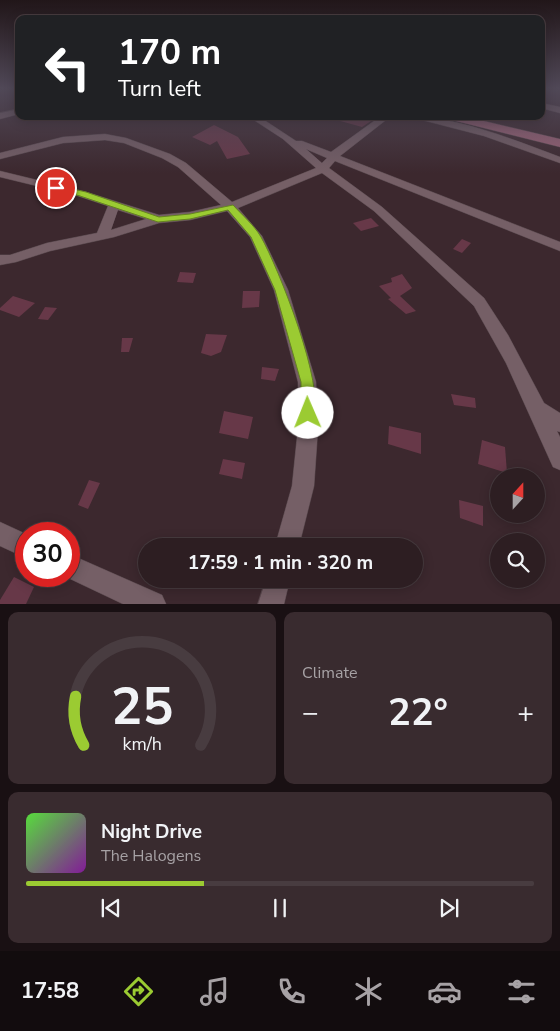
<!DOCTYPE html>
<html lang="en">
<head>
<meta charset="utf-8">
<style>
  :root { --surface:#2d1e22; --page:#392b2f; --text:#f1f3f6; --muted:#a7a2a5; --line:#483c40; --accent:#9bcb32 }
  body { margin:0; font-family:"Nunito Sans",sans-serif; background:var(--page); color:var(--text); height:100vh; display:flex; flex-direction:column; font-size:19px; white-space:nowrap }
  * { box-sizing:border-box; margin:0 }
  p { font-size:16px; color:var(--muted) }
  .icon { flex:none; width:28px; height:28px; fill:none; stroke:currentColor; stroke-width:2; stroke-linecap:round; stroke-linejoin:round }
  .map { position:relative; height:604px; overflow:hidden }
  .panel { display:flex; flex-direction:column; gap:8px; padding:8px; background:#191013; flex:1 }
  .panel>* { flex:none }
  .guide { position:absolute; left:15px; top:15px; width:530px; height:105px; border-radius:10px; box-shadow:0 2px 12px #0003,0 0 0 1px var(--line); background:#202124; color:#fff; overflow:hidden }
  .needle { width:32px; rotate:21deg }
  .buttons { position:absolute; left:490px; top:468px; display:grid; gap:10px }
  .buttons a { display:grid; place-items:center; width:55px; height:55px; border-radius:50%; background:var(--surface); box-shadow:0 2px 12px #0003,0 0 0 1px var(--line); font-size:25px }
  .speed { position:absolute; left:15px; top:522px; display:flex; gap:10px; font-size:25px; font-weight:700; text-align:center }
  .speed>* { display:grid; place-content:center; width:65px; height:65px; border-radius:50%; background:var(--surface); box-shadow:0 2px 12px #0003,0 0 0 1px var(--line); line-height:1 }
  .speed .limit { border:8px solid #d22; background:#fff; color:#111 }
  .pin { position:absolute; display:grid; place-items:center; width:42px; height:42px; color:#fff; margin:-21px; border:2px solid #fff; border-radius:50%; box-shadow:0 1px 5px #0007 }
  .me { position:absolute; width:55px; margin:-28px; rotate:359deg; stroke-linejoin:round; filter:drop-shadow(0 0 4px #0008) }
  .turn { display:flex; align-items:center; gap:18px; height:105px; padding:0 20px; font-size:22px }
  .turn .icon { width:65px; height:65px; stroke-width:2.5 }
  .turn b { display:block; font-size:35px; line-height:42px }
  .big { font-size:38px; font-weight:700; line-height:1.1 }
  .panel .widget { flex:1; display:flex; flex-direction:column; justify-content:center; gap:8px; min-width:0; padding:0 18px; border-radius:10px; background:var(--page) }
  .panel .dial { align-items:center; gap:0 }
  .dial svg { height:130px; overflow:visible; fill:none; stroke:var(--line); stroke-width:7; stroke-linecap:round; text-anchor:middle }
  .dial text { fill:var(--text); stroke:none }
  .song { display:flex; align-items:center; gap:15px }
  .cover { width:60px; height:60px; border-radius:8px; background:linear-gradient(135deg,hsl(110 70% 55%),hsl(290 70% 35%)) }
  .played { height:5px; border-radius:2px; background:linear-gradient(90deg,var(--accent) 35%,var(--line) 35%) }
  .keys { display:flex; justify-content:space-around; direction:ltr }
  .heat { display:flex; justify-content:space-between; align-items:center; font-size:28px; direction:ltr }
  .panel .tiles { flex:1; display:grid; gap:8px; grid-template-columns:1fr 1fr }
  .widget:last-child { grid-column:span 2 }
  .trip { position:absolute; left:138px; top:538px; width:285px; height:50px; border-radius:25px; background:var(--surface); box-shadow:0 2px 12px #0003,0 0 0 1px var(--line); font-weight:700; line-height:50px; text-align:center }
  .tab-bar { display:flex; height:80px; justify-content:space-around; align-items:center; background:#120c0e; color:var(--muted) }
  .tab-bar .icon { width:35px; height:35px }
  .tab-bar .current { color:var(--accent) }
  .tab-bar b { font-size:22px; color:var(--text) }
  .map>svg:first-child { display:block }
</style>
</head>
<body>
<div class="map">
<svg width="560" height="604" viewBox="0 0 560 604">
  <rect width="100%" height="100%" fill="#3c282e"/>
  <g fill="#673848">
    <polygon points="333,116 365,116 374,119 362,127 333,119"/>
    <polygon points="214,125 238,137 250,154 227,159 217,141 210,145 192,137"/>
    <polygon points="371,218 379,226 361,231 353,223"/>
    <polygon points="462,239 471,243 462,253 453,249"/>
    <polygon points="180,272 196,273 193,283 177,282"/>
    <polygon points="402,274 412,288 400,296 416,311 406,314 388,299 391,298 379,286 392,282 391,278"/>
    <polygon points="243,291 260,291 259,307 242,308"/>
    <polygon points="13,296 35,303 19,317 0,310 0,308"/>
    <polygon points="45,307 57,308 48,320 38,319"/>
    <polygon points="206,334 227,335 221,352 211,356 201,353"/>
    <polygon points="122,338 133,338 129,352 121,352"/>
    <polygon points="262,367 279,369 275,381 261,379"/>
    <polygon points="451,394 475,398 476,408 454,405"/>
    <polygon points="224,411 253,417 248,439 219,433"/>
    <polygon points="389,426 421,433 421,454 388,444"/>
    <polygon points="482,440 505,447 507,473 478,464"/>
    <polygon points="223,459 245,463 242,479 219,474"/>
    <polygon points="89,480 100,483 88,509 78,505"/>
    <polygon points="459,500 483,506 483,526 460,518"/>
    <polygon points="14,577 34,587 26,604 0,604 0,600"/>
  </g>
  <g fill="none" stroke-linecap="round" stroke-linejoin="round">
    <defs>
      <g id="minor">
        <polygon points="541,103 560,107 560,113 541,108"/>
        <polygon points="19,109 19,114 0,119 0,113"/>
        <path d="M248 116H258L296 141H302L331 152 381 116H391L340 156 560 242V251L335 161 329 168 382 207 484 298 508 335 544 403 560 413V432L557 431 560 437V470L553 467 506 363 474 306 374 211 322 173 238 208 262 236 288 290 316 382 318 428 314 486 299 546H275L292 486 298 428V382L274 290 250 237 227 211 190 220 159 223 114 237 50 251 16 262 0 265V255H10L47 243 97 233 108 206 78 196 0 177V171L86 192 159 215 190 212 221 205 178 167 162 158 124 143 105 140 63 143 0 159V153L63 137 105 134 126 138 170 154 186 163 232 202 316 168 283 139ZM306 149 327 158 322 163ZM118 210 146 219 111 230Z"/>
        <path d="M407 116C456 116 514 140 560 157V163L484 136Z"/>
        <polygon points="0,522 26,534 26,558 0,546"/>
        <polygon points="69,554 162,595 166,604 123,604 64,576 69,576"/>
        <polygon points="266,579 290,579 284,604 258,604"/>
      </g>
      <polygon id="major" points="443,116 463,116 560,139 560,147 444,118"/>
    </defs>
    <use href="#minor" stroke="#57474c" stroke-width="1"/>
    <use href="#major" stroke="#57474c" stroke-width="1"/>
    <use href="#minor" fill="#755f66" fill-rule="evenodd"/>
    <use href="#major" fill="#9e6478" fill-rule="evenodd"/>
  </g>
  <linearGradient id="sky" x2="0" y2="1"><stop stop-color="#211619"/><stop offset="0.51" stop-color="#504857"/><stop offset="1" stop-color="#504857" stop-opacity="0"/></linearGradient>
  <rect width="560" height="173" fill="url(#sky)"/>
  <path fill="#9bcb32" stroke="#658420" d="M56 185 86 192 159 217 190 214 233 205C242 215 254 225 261 237 278 267 326 387 313 417L308 419 303 417 301 413V382L275 290 251 237 228 210 190 219 158 222 80 196 53 189V186Z"/>
</svg>
<div class="buttons">
<a><svg class="needle" viewBox="-14 -14 28 28"><path d="M0-13l5 13h-10z" fill="#e53935"/><path d="M0 13l5-13h-10z" fill="#a7a2a5"/></svg></a>
<a><svg class="icon" aria-label="search" viewBox="0 0 24 24"><circle cx="10" cy="10" r="6"/><path d="M15 15l6 6"/></svg></a>
</div>
<div class="speed"><div class="limit">30</div></div>
<div class="pin" style="left:56px;top:188px;background:#d93025"><svg class="icon" aria-label="arrive" viewBox="0 0 24 24"><path d="M6 21V4h12l-3 4 3 4H6"/></svg></div>
<svg class="me" style="left:308px;top:413px" viewBox="-20 -20 40 40"><circle r="19" fill="#fff"/><path d="M0-13L10 11 0 6-10 11z" fill="#9bcb32"/></svg>
<div class="trip">17:59 · 1 min · 320 m</div>
<div class="guide">
<div class="turn"><svg class="icon" aria-label="left" viewBox="0 0 24 24"><path d="M17 20v-9H6M10 6l-5 5 5 5"/></svg><div><b>170 m</b>Turn left</div></div>
</div>
</div>
<section class="panel">
<div class="tiles">
<div class="widget dial"><svg viewBox="0 0 100 80">
<path d="M14 69A42 42 0 1 1 86 69"/>
<path d="M14 69A42 42 0 0 1 9 39" stroke="#9bcb32"/>
<text x="50" y="56" font-size="32" font-weight="700">25</text>
<text x="50" y="72" font-size="11">km/h</text>
</svg></div>
<div class="widget"><p>Climate</p>
<div class="heat"><a>−</a><b class="big">22°</b><a>+</a></div>
</div>
<div class="widget">
<div class="song"><i class="cover"></i><div><b>Night Drive</b><p>The Halogens</p></div></div>
<div class="played"></div>
<div class="keys"><svg class="icon" aria-label="previous" viewBox="0 0 24 24"><path d="M18 5L8 12l10 7zM5 5v14"/></svg><svg class="icon" aria-label="pause" viewBox="0 0 24 24"><path d="M8 5v14M16 5v14"/></svg><svg class="icon" aria-label="next" viewBox="0 0 24 24"><path d="M6 5l10 7-10 7zM19 5v14"/></svg></div>
</div>
</div>
</section>
<nav class="tab-bar">
<b>17:58</b>
<svg class="icon current" aria-label="directions" viewBox="0 0 24 24"><path d="M12 3l9 9-9 9-9-9zM9 14v-3h6M13 9l2 2-2 2"/></svg>
<svg class="icon" aria-label="music" viewBox="0 0 24 24"><path d="M9 18V5l10-2v13"/><circle cx="6" cy="18" r="3"/><circle cx="16" cy="16" r="3"/></svg>
<svg class="icon" aria-label="phone" viewBox="0 0 24 24"><path d="M5 4h4l2 5-3 2q2 4 5 5l2-3 5 2v4C11 20 4 13 5 4z"/></svg>
<svg class="icon" aria-label="climate" viewBox="0 0 24 24"><path d="M12 3v18M4 7l16 10M4 17L20 7"/></svg>
<svg class="icon" aria-label="car" viewBox="0 0 24 24"><path d="M5 17H2v-5l4-1 3-4h7l3 4 3 1v5h-3M9 17h6M6 11h13"/><circle cx="7" cy="17" r="2"/><circle cx="17" cy="17" r="2"/></svg>
<svg class="icon" aria-label="filters" viewBox="0 0 24 24"><path d="M4 7h16M4 17h16"/><circle cx="9" cy="7" r="2"/><circle cx="15" cy="17" r="2"/></svg>
</nav>
</body>
</html>
